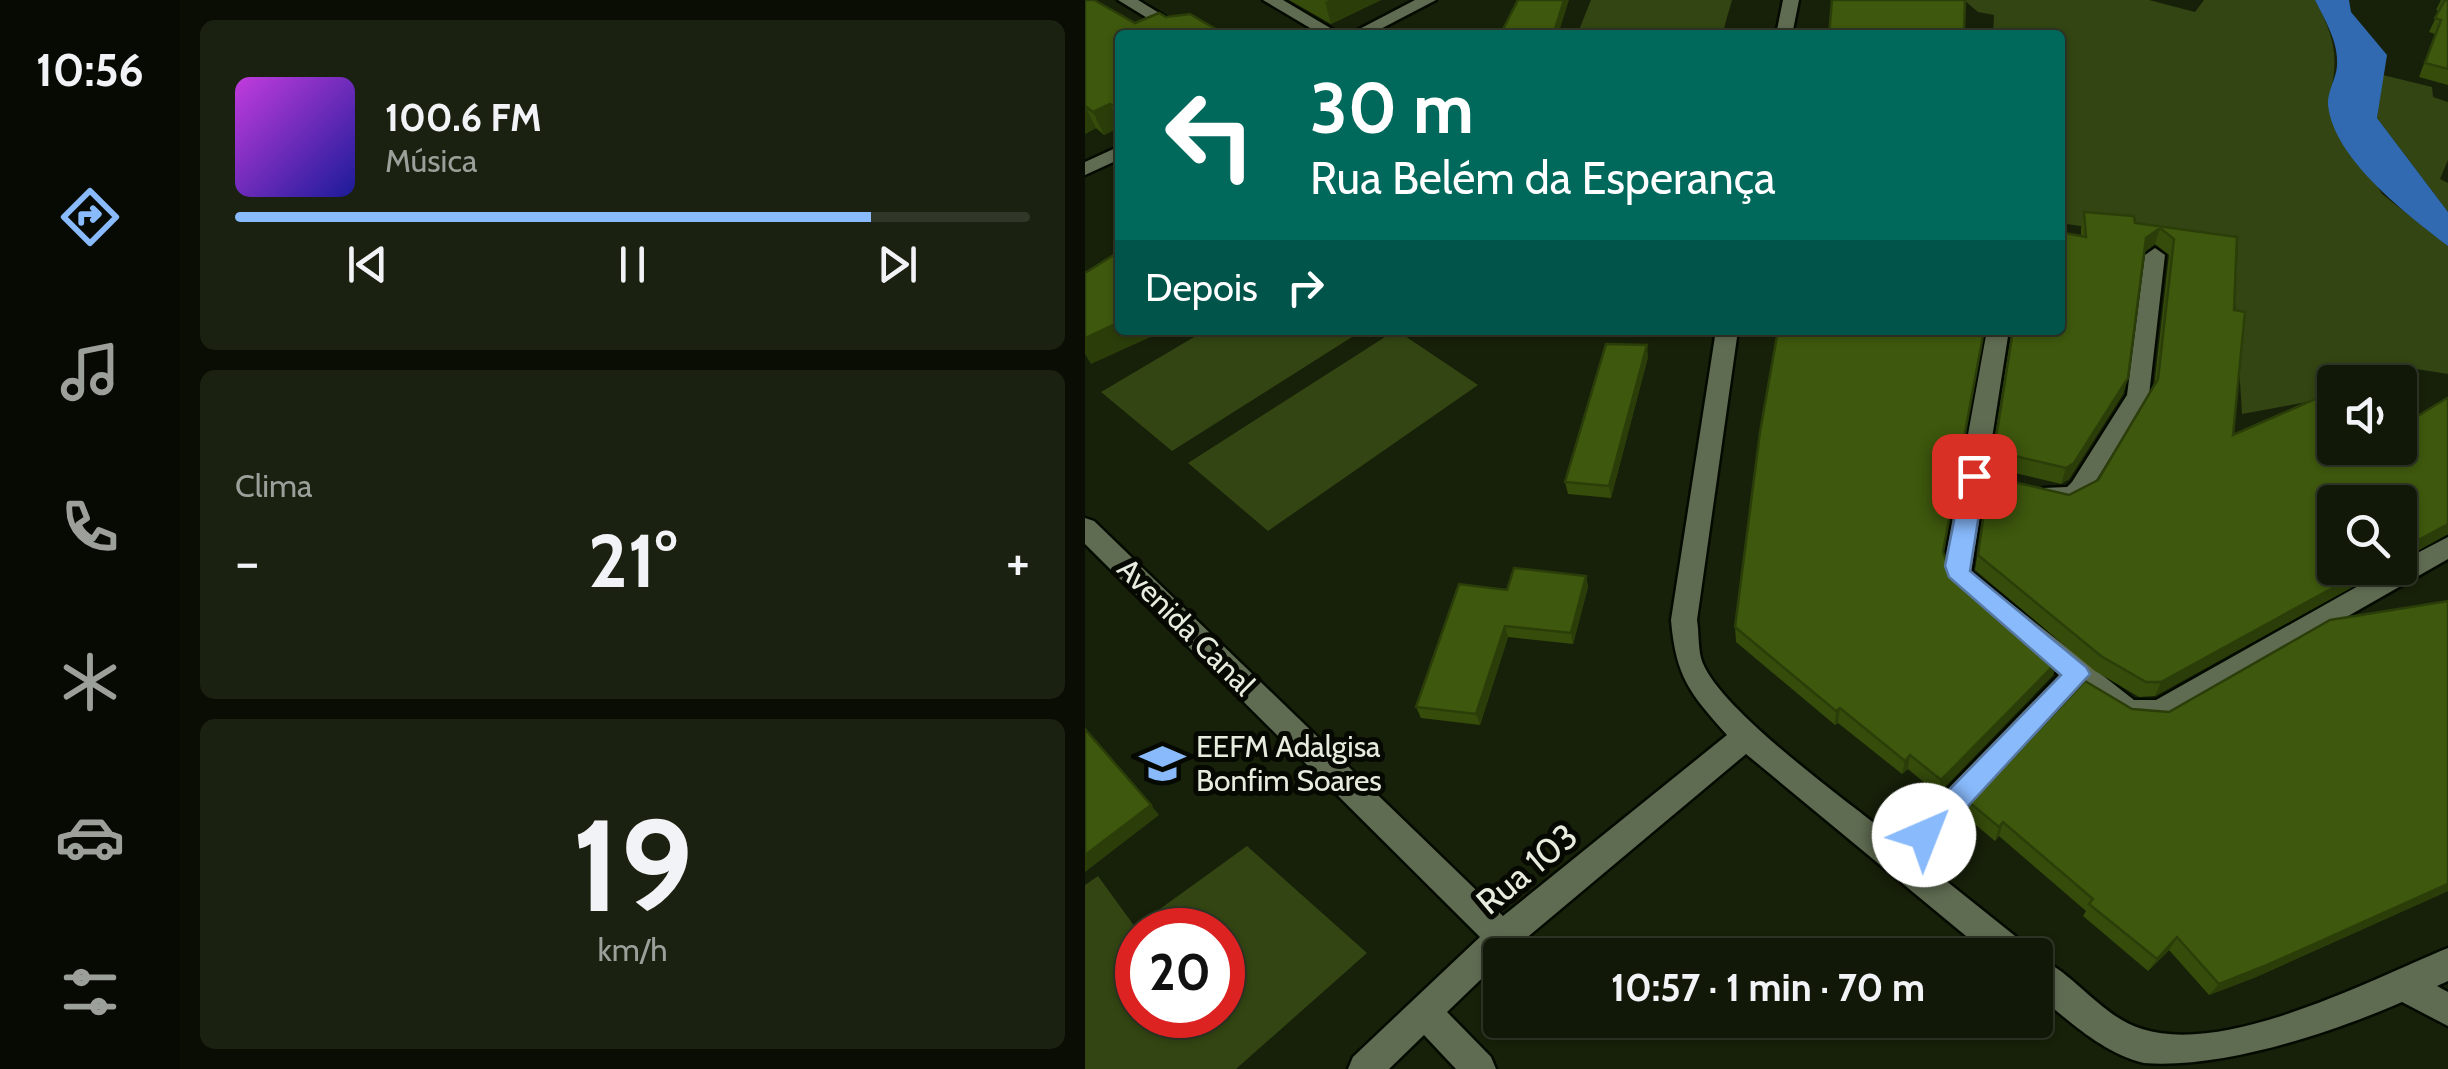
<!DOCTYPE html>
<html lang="pt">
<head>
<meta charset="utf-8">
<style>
  :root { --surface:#111807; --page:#1a2111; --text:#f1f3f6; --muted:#9ca09b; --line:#303728; --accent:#88bafc }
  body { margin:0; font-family:Cabin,sans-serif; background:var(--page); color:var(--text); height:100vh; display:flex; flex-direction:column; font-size:38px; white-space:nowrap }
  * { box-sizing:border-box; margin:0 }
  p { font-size:32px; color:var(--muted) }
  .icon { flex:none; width:55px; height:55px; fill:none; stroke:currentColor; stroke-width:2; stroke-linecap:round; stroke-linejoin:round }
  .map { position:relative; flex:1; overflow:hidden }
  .sheet { display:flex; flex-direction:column; gap:20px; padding:20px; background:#090d04; width:905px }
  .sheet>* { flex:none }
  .hud { position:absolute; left:30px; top:30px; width:950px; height:305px; border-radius:10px; box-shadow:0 2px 8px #0004,0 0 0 2px var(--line); background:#00695c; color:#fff; overflow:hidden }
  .buttons { position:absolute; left:1232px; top:365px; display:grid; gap:20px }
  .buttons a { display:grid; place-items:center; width:100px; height:100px; border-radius:10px; background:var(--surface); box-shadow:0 2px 8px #0004,0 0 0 2px var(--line); font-size:50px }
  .speed { position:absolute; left:30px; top:908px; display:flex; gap:20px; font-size:50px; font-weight:700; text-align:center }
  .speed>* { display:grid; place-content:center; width:130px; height:130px; border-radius:50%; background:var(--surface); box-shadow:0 2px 8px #0004,0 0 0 2px var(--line); line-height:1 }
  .speed .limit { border:15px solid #d22; background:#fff; color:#111 }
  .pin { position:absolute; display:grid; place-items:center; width:85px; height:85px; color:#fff; margin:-42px; border-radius:20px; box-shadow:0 5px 15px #0006 }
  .me { position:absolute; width:110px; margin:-55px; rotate:44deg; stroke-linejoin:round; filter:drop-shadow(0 0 8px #0008) }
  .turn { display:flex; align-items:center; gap:35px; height:210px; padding:0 30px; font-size:45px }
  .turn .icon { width:130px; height:130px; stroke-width:2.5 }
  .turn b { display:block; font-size:70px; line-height:85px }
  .then { display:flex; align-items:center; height:95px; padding:0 30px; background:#0003; gap:20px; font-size:38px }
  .big { font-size:75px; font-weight:700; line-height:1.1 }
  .sheet .tile { flex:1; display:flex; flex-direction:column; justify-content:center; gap:15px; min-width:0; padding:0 35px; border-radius:15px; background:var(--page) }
  .sheet .dial { align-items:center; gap:0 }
  .dial b { font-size:130px; line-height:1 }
  .song { display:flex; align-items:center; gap:30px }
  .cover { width:120px; height:120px; border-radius:15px; background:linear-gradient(135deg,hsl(290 70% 55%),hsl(240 70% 35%)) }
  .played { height:10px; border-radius:5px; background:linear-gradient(90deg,var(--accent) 80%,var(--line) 80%) }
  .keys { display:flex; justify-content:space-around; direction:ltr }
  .heat { display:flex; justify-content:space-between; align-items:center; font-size:55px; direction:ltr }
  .trip { position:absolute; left:398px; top:938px; width:570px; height:100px; border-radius:10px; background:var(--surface); box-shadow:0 2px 8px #0004,0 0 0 2px var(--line); font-weight:700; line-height:100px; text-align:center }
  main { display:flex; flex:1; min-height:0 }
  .tabs { display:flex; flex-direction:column; width:180px; justify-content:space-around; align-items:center; background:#070a03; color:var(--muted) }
  .tabs .icon { width:70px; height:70px }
  .tabs .selected { color:var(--accent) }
  .tabs b { font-size:45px; color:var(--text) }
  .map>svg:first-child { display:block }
</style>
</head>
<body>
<main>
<nav class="tabs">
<b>10:56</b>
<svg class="icon selected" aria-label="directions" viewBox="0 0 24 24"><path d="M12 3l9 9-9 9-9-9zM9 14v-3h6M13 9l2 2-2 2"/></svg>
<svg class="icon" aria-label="music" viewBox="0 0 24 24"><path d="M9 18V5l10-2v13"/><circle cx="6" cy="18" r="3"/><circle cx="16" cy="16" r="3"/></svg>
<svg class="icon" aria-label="phone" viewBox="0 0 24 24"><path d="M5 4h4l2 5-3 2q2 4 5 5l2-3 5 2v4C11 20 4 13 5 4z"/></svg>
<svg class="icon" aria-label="climate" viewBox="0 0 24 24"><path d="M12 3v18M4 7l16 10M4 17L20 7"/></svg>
<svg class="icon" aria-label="car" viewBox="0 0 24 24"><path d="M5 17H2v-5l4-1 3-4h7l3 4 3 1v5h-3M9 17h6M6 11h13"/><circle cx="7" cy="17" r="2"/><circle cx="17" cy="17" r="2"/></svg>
<svg class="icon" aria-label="filters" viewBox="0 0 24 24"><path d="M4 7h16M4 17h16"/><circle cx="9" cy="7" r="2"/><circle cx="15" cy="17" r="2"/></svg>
</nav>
<section class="sheet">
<div class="tile">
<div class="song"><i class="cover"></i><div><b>100.6 FM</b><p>Música</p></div></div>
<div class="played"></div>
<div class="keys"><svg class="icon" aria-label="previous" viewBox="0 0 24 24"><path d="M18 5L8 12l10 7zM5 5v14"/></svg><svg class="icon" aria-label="pause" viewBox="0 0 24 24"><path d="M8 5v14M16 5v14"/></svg><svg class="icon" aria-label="next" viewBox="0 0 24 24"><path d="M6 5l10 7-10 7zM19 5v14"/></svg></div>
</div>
<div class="tile"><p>Clima</p>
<div class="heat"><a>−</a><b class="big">21°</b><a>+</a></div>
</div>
<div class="tile dial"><b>19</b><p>km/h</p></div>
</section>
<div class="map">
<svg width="1363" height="1069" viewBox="0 0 1363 1069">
  <rect width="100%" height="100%" fill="#172009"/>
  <g fill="#324512" fill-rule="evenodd">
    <polygon points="506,0 647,0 637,35 492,35"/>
    <path d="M879 0H1064L1110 12 1119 0H1230C1252 41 1254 60 1243 104L1297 194 1363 246V374L1306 365 1304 382H1250V411L1222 402 1157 414 1149 287 1118 244 975 223V35H908L909 15 893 12Z"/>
    <polygon points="1298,75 1347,87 1348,97 1363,102 1363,160 1355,179 1363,183 1363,212 1292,118"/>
    <polygon points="121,330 278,330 87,451 16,392"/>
    <polygon points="311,330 393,385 183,531 103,463"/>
    <path d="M162 846 282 953 151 1069H0V885L13 876 50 927ZM138 930V1015H52V930Z"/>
  </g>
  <path fill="#316ab1" d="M1230 0H1264L1266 12 1302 55 1292 118 1363 212V246C1323 215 1249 160 1243 105 1242 92 1251 79 1252 66 1254 43 1240 20 1230 0Z"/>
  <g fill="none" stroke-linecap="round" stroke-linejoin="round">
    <defs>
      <g id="minor">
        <polygon points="33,0 53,0 110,35 90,35"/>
        <polygon points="178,0 198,0 257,35 237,35"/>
        <polygon points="330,0 351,0 284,35 263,35"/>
        <polygon points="698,0 714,0 707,35 691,35"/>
        <polygon points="35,146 35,159 0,175 0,162"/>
        <polygon points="1070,248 1080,255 1064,395 997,503 958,502 955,495 958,488 982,487 987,482 1042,395 1060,255"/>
        <path d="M631 330H653L612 620C614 632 613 646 616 658 629 707 769 806 812 841L974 675 866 584 859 566 902 330H924L886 572 1049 700H1071L1305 568H1315V562L1363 537V559L1076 723C1041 729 1020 710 994 691L835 860 940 944 945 955H904L661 754 421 955H415V961L362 1012 406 1057 411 1069H371L339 1035 304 1069H263L268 1057 395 937 0 544V518L9 521 418 916 642 735C605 693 591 678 586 620Z"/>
        <path d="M1363 948V981L1352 986 1363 992V1026L1317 1002C1246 1033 1137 1069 1059 1063 1017 1053 982 1019 950 993V956C989 972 1015 1016 1057 1029 1141 1056 1285 980 1363 948Z"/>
      </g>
    </defs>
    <use href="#minor" stroke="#040a00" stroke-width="5"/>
    <use href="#minor" fill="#606c52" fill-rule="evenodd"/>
  </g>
  <g fill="#354c0b">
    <polygon points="0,0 50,23 35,35 35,127 19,135 11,128 0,134"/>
    <polygon points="204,0 296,0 246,24"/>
    <polygon points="1356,0 1363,0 1363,85 1334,77 1350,34 1344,32 1354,11 1351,10"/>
    <polygon points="999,212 1050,223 1152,237 1149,310 1148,435 1250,448 1315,448 1363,399 1363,534 1070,696 1054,697 1010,671 890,570 904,476 984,495 1013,480 1069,387 1084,255 1070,244 1059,252 1043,378 1038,394 984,479 976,484 905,467 927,330 975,330 996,236 996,228"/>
    <polygon points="563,357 526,498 483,494 480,482"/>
    <polygon points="858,552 866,572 973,661 968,675 853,794 823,769 817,774 753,723 750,725 651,642 650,627"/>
    <polygon points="501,576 503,587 488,644 423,637 395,725 336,718 331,707 422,590"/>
    <polygon points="1363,601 1363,891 1171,977 1124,995 1084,950 1063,971 998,916 1001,911 914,836 910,841 881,817 885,803 1047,709 1084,712"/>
  </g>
  <g fill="#2b3e09">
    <polygon points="244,0 296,0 246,24 240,2"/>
    <polygon points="479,0 484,0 473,35 468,35"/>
    <polygon points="25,104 35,127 19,135 8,112"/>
    <polygon points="0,106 11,128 0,134"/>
    <polygon points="1075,228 1070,244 1056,255 1061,238"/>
    <polygon points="35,322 35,330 81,330 6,364 0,354 0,338"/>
    <polygon points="562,345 563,357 526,498 524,486"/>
    <polygon points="1043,378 1038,394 984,479 976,484 981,468"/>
    <polygon points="1363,524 1363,534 1315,560 1315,550"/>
    <polygon points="1284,568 1302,568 1070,696 1076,682"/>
    <polygon points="501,576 503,587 488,644 486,633"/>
    <polygon points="420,626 423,637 395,725 391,714"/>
    <polygon points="973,661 968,675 853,794 856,780"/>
    <polygon points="755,708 753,723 750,725 751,711"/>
    <polygon points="825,755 823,769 817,774 820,761"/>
    <polygon points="66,805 74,815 0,872 0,855"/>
    <polygon points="918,822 914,836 910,841 914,827"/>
    <polygon points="1363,884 1363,891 1171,977 1124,995 1134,984"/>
    <polygon points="1092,937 1084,950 1063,971 1072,959"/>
  </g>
  <g fill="#3e580d" stroke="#2b3e09" stroke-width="2.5">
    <polygon points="0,0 9,0 50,23 74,13 81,17 105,14 141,35 35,35 35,110 25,104 8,112 0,106"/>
    <polygon points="433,0 479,0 468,35 415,35"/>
    <polygon points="747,0 880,0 879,35 744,35"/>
    <polygon points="1360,0 1363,0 1363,69 1340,63 1356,20 1350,18"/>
    <polygon points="999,212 1049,216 1050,223 1152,237 1149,310 1160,312 1148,435 1237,396 1250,406 1250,448 1315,448 1315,427 1362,398 1363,399 1363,524 1315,550 1315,502 1250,502 1250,568 1284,568 1076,682 1061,682 1016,656 893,555 904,476 984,495 1013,480 1073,379 1089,239 1075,228 1061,238 1043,378 989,463 981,468 909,451 928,330 975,330 975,232 1001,237"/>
    <polygon points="35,251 35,322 0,338 0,273"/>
    <polygon points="693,330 899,330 858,552 866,572 973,661 856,780 825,755 820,761 755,708 751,711 650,627 675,432"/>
    <polygon points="521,344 562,345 524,486 480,482"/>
    <polygon points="429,568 501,576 486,633 420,626 391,714 331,707 374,584 422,590"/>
    <polygon points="1363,601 1363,884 1182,965 1134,984 1092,937 1072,959 1004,904 1008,899 918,822 914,827 885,803 1000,681 1047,709 1084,712 1245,620"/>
    <polygon points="0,729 66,805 0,855"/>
  </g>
  <polygon fill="#88bafc" stroke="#5879a4" stroke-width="2.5" points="889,468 900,476 885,571 1001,667 1005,674 848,844 839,847 829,844 825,835 829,826 976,675 864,577 860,566 878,476"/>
  <defs>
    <symbol id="school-bare" viewBox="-9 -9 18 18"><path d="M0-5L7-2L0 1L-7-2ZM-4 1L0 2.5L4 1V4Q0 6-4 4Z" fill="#88bafc" stroke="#050902" stroke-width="2.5" paint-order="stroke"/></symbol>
  </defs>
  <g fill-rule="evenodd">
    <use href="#school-bare" x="46" y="732" width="63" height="63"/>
  </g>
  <g text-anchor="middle" stroke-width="10" stroke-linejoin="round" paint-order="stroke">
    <g font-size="30" fill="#e6edde" stroke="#050902">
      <text transform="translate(101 627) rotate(45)" y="10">Avenida Canal</text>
    </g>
    <g font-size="30" fill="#e6edde" stroke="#050902" text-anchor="start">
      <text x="111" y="757">EEFM Adalgisa<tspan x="111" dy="34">Bonfim Soares</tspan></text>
    </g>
    <g font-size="35" fill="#e6edde" stroke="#050902">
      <text transform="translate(442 869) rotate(-40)" y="12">Rua 103</text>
    </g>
  </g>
</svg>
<div class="buttons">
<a><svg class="icon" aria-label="sound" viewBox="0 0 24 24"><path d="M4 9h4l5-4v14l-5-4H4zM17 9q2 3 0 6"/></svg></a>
<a><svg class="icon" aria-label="search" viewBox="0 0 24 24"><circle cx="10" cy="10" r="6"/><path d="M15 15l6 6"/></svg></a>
</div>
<div class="speed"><div class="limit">20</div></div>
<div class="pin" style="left:889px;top:476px;background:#d93025"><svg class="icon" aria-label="arrive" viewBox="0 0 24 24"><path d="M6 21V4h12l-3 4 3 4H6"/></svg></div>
<svg class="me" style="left:839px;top:835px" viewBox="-20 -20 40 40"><circle r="19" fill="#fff"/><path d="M0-13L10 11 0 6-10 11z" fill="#88bafc"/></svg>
<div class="trip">10:57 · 1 min · 70 m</div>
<div class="hud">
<div class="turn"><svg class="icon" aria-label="left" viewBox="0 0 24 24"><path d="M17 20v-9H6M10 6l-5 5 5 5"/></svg><div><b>30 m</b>Rua Belém da Esperança</div></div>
<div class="then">Depois<svg class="icon" aria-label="right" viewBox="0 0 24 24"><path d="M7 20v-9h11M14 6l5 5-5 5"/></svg></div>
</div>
</div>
</main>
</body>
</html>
